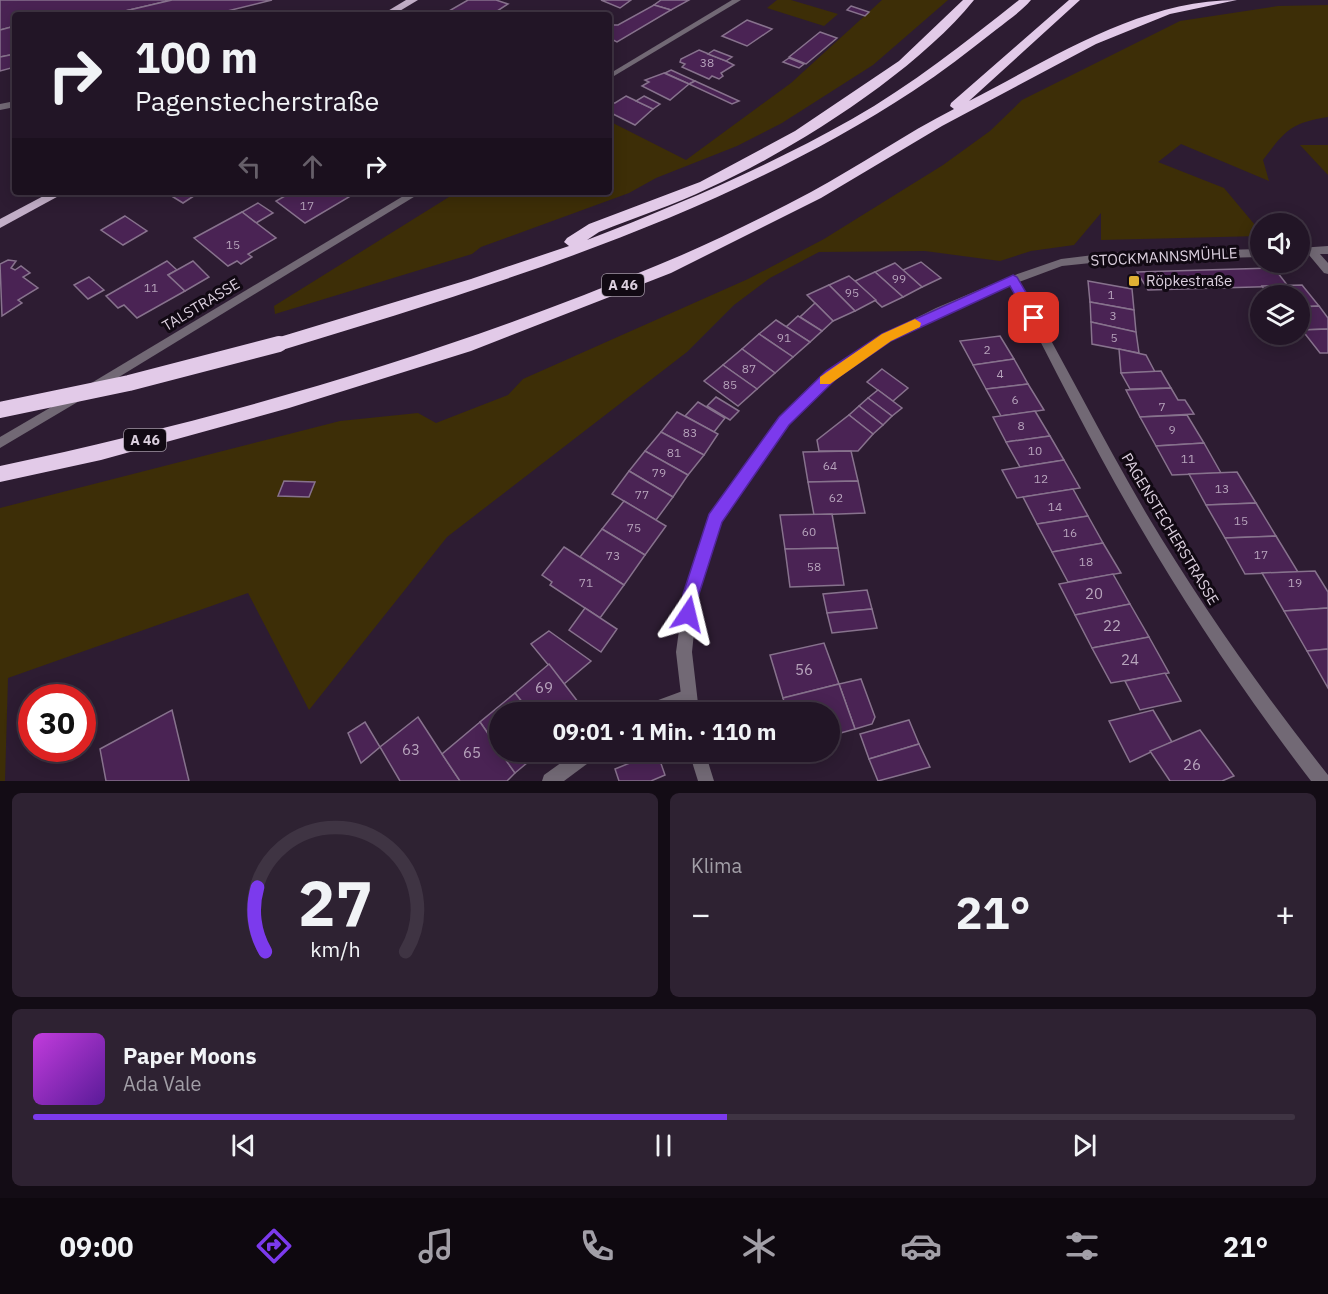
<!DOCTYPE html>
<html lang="de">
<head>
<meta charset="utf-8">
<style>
  :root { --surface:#221526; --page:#2e2232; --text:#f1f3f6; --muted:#a29fa7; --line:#3f3443; --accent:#7c3aed }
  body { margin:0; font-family:"IBM Plex Sans",sans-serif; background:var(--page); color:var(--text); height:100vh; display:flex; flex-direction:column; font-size:22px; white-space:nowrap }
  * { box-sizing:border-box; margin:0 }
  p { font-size:20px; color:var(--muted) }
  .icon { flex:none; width:33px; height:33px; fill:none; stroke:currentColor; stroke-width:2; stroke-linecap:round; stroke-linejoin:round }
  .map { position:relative; height:781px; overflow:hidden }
  .panel { display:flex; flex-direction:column; gap:12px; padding:12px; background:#130c15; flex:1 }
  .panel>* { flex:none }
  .top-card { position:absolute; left:12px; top:12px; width:600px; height:183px; border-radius:6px; box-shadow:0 3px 15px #0003,0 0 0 2px var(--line); background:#221526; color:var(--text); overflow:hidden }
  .fabs { position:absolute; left:1250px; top:213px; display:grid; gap:12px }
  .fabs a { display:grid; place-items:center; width:60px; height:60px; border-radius:50%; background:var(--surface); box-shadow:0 3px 15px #0003,0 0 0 2px var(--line); font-size:30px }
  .speed { position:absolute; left:18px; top:684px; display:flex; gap:12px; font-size:30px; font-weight:700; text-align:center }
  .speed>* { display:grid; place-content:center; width:78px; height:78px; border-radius:50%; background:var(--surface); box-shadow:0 3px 15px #0003,0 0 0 2px var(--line); line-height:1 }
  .speed .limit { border:9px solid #d22; background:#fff; color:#111 }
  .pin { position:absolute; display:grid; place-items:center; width:51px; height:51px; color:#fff; margin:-26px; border-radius:12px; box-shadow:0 3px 9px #0006 }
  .me { position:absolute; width:66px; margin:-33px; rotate:10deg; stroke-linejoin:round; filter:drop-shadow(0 0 4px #0008) }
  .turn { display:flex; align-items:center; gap:21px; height:126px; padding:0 24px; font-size:27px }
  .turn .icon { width:78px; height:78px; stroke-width:2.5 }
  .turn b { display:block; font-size:42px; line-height:51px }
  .lanes { display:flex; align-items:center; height:57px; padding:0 24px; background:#0003; justify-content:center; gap:30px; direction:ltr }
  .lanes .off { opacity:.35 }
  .big { font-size:45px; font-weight:700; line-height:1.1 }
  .panel .widget { flex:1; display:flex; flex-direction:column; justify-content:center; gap:9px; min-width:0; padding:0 21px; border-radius:9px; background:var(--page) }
  .panel .dial { align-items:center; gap:0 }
  .dial svg { height:156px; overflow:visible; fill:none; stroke:var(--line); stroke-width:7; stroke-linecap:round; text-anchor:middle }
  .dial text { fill:var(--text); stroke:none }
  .song { display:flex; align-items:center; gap:18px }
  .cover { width:72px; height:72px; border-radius:9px; background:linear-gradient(135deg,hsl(290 70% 55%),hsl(270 70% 35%)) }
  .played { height:6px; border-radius:3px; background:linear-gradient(90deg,var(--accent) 55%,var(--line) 55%) }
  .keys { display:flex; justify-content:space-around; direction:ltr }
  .heat { display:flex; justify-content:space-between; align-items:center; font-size:33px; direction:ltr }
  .panel .tiles { flex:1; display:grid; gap:12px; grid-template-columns:1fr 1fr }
  .widget:last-child { grid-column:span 2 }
  .trip { position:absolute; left:489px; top:702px; width:351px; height:60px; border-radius:30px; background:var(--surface); box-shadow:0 3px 15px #0003,0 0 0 2px var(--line); font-weight:700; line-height:60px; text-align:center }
  .tabs { display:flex; height:96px; justify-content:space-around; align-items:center; background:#0e080f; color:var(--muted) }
  .tabs .icon { width:42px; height:42px }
  .tabs .on { color:var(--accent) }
  .tabs b { font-size:27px; color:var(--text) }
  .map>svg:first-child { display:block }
</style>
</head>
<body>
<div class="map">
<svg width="1328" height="781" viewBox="0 0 1328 781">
  <rect width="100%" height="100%" fill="#2d1c32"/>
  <g fill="#3d2e07">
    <polygon points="777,0 791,0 838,14 824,26 767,8"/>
    <polygon points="882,0 948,0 873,65 782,123 737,146 656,178 629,193 481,247 472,254 275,314 274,306 457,192 609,192 609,121 686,160 791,83"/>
    <path d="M1328 5V117C1290 123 1285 131 1263 160L1269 181 1181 144 1158 162 1224 188 1260 231V236L1101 240V213L1074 245 1031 251 1000 261 925 251 819 252 770 278 734 305 687 352 447 537 309 710 248 593 8 678 5 781H0V508L340 421 418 413 436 423 508 395 523 379 748 279 824 239 943 165 990 131 1022 100 1180 21 1278 6Z"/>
    <polygon points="1300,145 1328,145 1328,175"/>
  </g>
  <g fill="#4a2354" stroke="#87728d" stroke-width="1.5">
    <polygon points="0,0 172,0 108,15 78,15 77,12 64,15 15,15 15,26 0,30"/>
    <polygon points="172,0 272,0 211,15 108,15"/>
    <polygon points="468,0 496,0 508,4 497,11 508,15 442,15"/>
    <polygon points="601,0 631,0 620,8"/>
    <polygon points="661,0 689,0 671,10 654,5"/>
    <polygon points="654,5 671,10 617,42 609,38 609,25 618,25"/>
    <polygon points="851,6 869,12 865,16 847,10"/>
    <polygon points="747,20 772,29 747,46 722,36"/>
    <polygon points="15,26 15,54 0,57 0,30"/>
    <polygon points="820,32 837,38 806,64 789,57"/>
    <polygon points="699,50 726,61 734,65 721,73 723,76 719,79 712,76 709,79 682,67 685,64 680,62 681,59"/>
    <polygon points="714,50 732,57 726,61 708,54"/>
    <polygon points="15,54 15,67 0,71 0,57"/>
    <polygon points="789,58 804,64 799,68 783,62"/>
    <polygon points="671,70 695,81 689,84 665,73"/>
    <polygon points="664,73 689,84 670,100 642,86 649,82 645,80"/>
    <polygon points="695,81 739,101 732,104 689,84"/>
    <polygon points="626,96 653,109 635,125 609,112 609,103 615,103"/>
    <polygon points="644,96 660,104 653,109 636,101"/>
    <polygon points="165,192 200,192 183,203"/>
    <polygon points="292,192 296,195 301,192 342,192 349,197 305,223 276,201"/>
    <polygon points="258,203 273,213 256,223 242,212"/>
    <polygon points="242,212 276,238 248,254 252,257 241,264 237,261 228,266 194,238"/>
    <polygon points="125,216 147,231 123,245 101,230"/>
    <polygon points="8,260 16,261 11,268 15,270 21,266 30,273 23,277 38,288 18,300 22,303 2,316 0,264"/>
    <polygon points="167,261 177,270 168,275 185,291 137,318 124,305 118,308 106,296"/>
    <polygon points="193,261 209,277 185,291 168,275"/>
    <polygon points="921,262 941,278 922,287 903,270"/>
    <polygon points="895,263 903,270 922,287 903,297 875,272"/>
    <polygon points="1274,268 1288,286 1148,290 1137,272"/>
    <polygon points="875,272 903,297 882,307 855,281"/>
    <polygon points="849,276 855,281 876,300 855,311 829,285"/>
    <polygon points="89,277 104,290 88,299 74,285"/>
    <polygon points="1088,281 1132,289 1134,310 1090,302"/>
    <polygon points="829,285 855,311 833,321 807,295"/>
    <polygon points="1302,285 1319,306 1299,307 1299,296 1269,296 1262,286"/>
    <polygon points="1090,302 1134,310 1136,332 1091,322"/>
    <polygon points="815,303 833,321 822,331 800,317"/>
    <polygon points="1319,306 1328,318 1328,329 1299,330 1299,307"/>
    <polygon points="798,316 822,331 810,342 786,327"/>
    <polygon points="776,320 810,342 793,357 759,334"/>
    <polygon points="1091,322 1136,332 1139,353 1092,344"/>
    <polygon points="1328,329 1328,353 1320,353 1302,330"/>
    <polygon points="759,334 793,357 775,373 742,349"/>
    <polygon points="1000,336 1014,359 973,365 960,341"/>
    <polygon points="742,349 775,373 757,389 723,365"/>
    <polygon points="1119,349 1146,355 1155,372 1121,373"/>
    <polygon points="1014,359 1028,384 986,389 973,365"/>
    <polygon points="723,365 757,389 738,406 704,381"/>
    <polygon points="882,369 908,388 893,401 867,382"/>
    <polygon points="1161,371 1171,388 1130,389 1121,373"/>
    <polygon points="1028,384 1044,410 1001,416 986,389"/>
    <polygon points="1171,388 1178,400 1185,400 1194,414 1140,417 1126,390"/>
    <polygon points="878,390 902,408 892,416 868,398"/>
    <polygon points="716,397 739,411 730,420 707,406"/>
    <polygon points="868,398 892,416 883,425 859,406"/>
    <polygon points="698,402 725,418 714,432 685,416"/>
    <polygon points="859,406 883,425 873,434 849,415"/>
    <polygon points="1035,411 1050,436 1006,442 993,417"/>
    <polygon points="677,412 718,434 704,455 661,432"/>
    <polygon points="849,415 873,434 858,451 819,451 817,440"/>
    <polygon points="1187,415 1204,443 1156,446 1140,417"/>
    <polygon points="661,432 704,455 688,475 645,451"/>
    <polygon points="1050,436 1064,460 1020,467 1006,442"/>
    <polygon points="1204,443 1221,473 1172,475 1156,446"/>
    <polygon points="645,451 688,475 673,497 629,471"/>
    <polygon points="851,451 858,481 808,482 803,452"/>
    <polygon points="1064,460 1080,488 1017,498 1002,470"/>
    <polygon points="629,471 673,497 656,520 612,494"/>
    <polygon points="1237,472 1256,503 1206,505 1189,474"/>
    <polygon points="284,481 315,482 309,497 278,496"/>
    <polygon points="858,481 865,513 814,515 808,482"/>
    <polygon points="1073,489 1088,516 1037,524 1023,497"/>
    <polygon points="624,501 666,526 645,555 602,529"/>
    <polygon points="1256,503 1276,536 1225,538 1206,505"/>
    <polygon points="832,514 838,548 785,549 780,515"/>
    <polygon points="1088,516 1103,543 1052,552 1037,524"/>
    <polygon points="602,529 645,555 624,585 580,557"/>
    <polygon points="1276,536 1298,572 1245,574 1225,538"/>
    <polygon points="1103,543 1121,573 1068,582 1052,552"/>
    <polygon points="564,547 624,585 600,618 550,585 552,582 542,575"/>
    <polygon points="838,548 844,585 790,587 785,549"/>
    <polygon points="1315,571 1328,592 1328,608 1284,611 1262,573"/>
    <polygon points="1113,574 1130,604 1075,615 1059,584"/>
    <polygon points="867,590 872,609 827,613 823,594"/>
    <polygon points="1130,604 1149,637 1092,648 1075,615"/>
    <polygon points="585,608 617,629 601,652 569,630"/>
    <polygon points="1328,608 1328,649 1307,651 1284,611"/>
    <polygon points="872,609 877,628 832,633 827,613"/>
    <polygon points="549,631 591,661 564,684 531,644"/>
    <polygon points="1149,637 1169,673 1111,683 1092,648"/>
    <polygon points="824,643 839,684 783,698 770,655"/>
    <polygon points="1328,649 1328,688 1307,651"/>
    <polygon points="549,664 585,711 583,712 530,712 515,693"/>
    <polygon points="1165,673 1181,701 1140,710 1125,681"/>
    <polygon points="861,679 875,717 872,724 855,729 839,684"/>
    <polygon points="839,684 855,729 830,736 830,712 787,712 783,698"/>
    <polygon points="515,693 530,712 500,712 500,751 480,722"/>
    <polygon points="172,710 189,781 106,781 100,749"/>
    <polygon points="1153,710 1172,742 1130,762 1109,721"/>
    <polygon points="418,717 442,754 460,781 400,781 380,747"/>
    <polygon points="909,720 919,744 869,759 860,734"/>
    <polygon points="365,722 380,747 361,763 348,733"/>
    <polygon points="480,722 515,773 507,781 460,781 442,754"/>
    <polygon points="1200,730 1234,776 1222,781 1170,781 1150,751"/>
    <polygon points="919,744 930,767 878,781 869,759"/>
    <polygon points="500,752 540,752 515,773"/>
    <polygon points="657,752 665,775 651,781 619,781 615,769"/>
  </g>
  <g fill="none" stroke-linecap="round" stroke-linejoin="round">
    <g fill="#726975" fill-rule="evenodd">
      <polygon points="688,689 694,691 696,697 694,703 668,712 640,712 642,706"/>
      <polygon points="576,752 597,752 595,758 564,781 542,781 544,775"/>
    </g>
    <g fill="#726975" fill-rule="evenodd">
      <polygon points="732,0 741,0 609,79 609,74"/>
      <polygon points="410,192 422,192 96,391 88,391 86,388 88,385"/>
      <polygon points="1328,246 1328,254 1320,254 1328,263 1328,274 1324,273 1309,255 1299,256 1299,248"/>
      <path d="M1260 249V257L1110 261 1062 266 1019 282C1062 359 1102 437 1146 513 1201 605 1262 692 1328 775V781H1311C1248 699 1191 614 1139 525 1093 447 1053 365 1011 285L944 314 890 341 835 378 788 425 721 522 698 594 692 652 699 712H683L676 652 684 594 708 519 780 417 827 372 882 335 936 308 1009 277 1061 259 1110 253Z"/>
      <polygon points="77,392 81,394 83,397 81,400 0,448 0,437"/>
      <polygon points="689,752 705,752 714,781 698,781"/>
    </g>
    <polygon fill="#726975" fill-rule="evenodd" points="15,101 15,107 0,110 0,104"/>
    <g fill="#c2aec7" fill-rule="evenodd">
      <polygon points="406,0 418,0 393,15 381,15"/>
      <polygon points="51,192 66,192 0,228 0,219"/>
    </g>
    <g fill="#e2cae8" fill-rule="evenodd">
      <path d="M963 0H974C916 72 794 150 709 188 674 205 636 217 599 232L587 240C678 205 767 167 852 119 912 85 966 42 1019 0H1031C1022 11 1008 20 997 29 969 51 942 72 913 91 720 217 498 284 279 351L273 349 270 344 273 339 471 279 569 246 564 242 567 238 589 224 700 182 795 131 899 61Z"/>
      <path d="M1069 0H1080L969 101C1053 58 1140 0 1237 0L1170 14 1096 44 942 126 821 198 671 273 471 351 289 408 101 460 0 482V466C224 418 447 354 658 265 710 244 762 218 811 192 859 166 905 134 954 109L950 106 951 103Z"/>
    </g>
    <polyline stroke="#e2cae8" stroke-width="16" points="0,410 129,383 279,344"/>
  </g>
  <polygon fill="#7c3aed" stroke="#51269a" stroke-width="1.5" points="1013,275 1017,277 1041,318 1039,322 1030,322 1010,286 891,341 836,379 789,425 722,522 699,594 694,619 688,622 683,619 680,614 683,594 709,514 779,417 826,371 882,334"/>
  <polygon fill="#f59e0b" points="915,319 921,323 920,327 891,341 830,384 820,384 820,377 882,334"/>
  <rect fill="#dfb034" stroke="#110913" stroke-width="2" x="1128" y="275" width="12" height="12" rx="3"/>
  <g text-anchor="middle" stroke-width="6" stroke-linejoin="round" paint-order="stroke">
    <g font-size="12" fill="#b7a4bc">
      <text x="707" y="67">38</text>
      <text x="307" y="210">17</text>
      <text x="233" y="249">15</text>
      <text x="899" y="283">99</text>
      <text x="151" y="292">11</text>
      <text x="852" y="297">95</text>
      <text x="1111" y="299">1</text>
      <text x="1113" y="320">3</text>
      <text x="784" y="342">91</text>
      <text x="1114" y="342">5</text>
      <text x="987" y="354">2</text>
      <text x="749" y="373">87</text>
      <text x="1000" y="378">4</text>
      <text x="730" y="389">85</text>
      <text x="1015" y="404">6</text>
      <text x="1162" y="411">7</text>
      <text x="1021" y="430">8</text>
      <text x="1172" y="434">9</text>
      <text x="690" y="437">83</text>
      <text x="1035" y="455">10</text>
      <text x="674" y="457">81</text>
      <text x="1188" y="463">11</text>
      <text x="830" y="470">64</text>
      <text x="659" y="477">79</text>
      <text x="1041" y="483">12</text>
      <text x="1222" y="493">13</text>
      <text x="642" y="499">77</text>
      <text x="836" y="502">62</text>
      <text x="1055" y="511">14</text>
      <text x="1241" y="525">15</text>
      <text x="634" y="532">75</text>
      <text x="809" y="536">60</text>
      <text x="1070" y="537">16</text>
      <text x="1261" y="559">17</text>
      <text x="613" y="560">73</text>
      <text x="1086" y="566">18</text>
      <text x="814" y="571">58</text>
      <text x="586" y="587">71</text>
      <text x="1295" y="587">19</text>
    </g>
    <g fill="#110913" stroke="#9e94a1" stroke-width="1.5">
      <rect x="602" y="274" width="42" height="22" rx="4.5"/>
      <rect x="124" y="429" width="42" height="22" rx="4.5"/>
    </g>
    <g font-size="14" font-weight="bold" fill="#dbcfde">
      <text x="623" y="290">A 46</text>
      <text x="145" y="445">A 46</text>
    </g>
    <g font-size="15" fill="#dbcfde" stroke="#110913">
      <text transform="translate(1164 257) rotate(-3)" y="5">STOCKMANNSMÜHLE</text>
      <text transform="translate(201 305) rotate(-31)" y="5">TALSTRASSE</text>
      <text transform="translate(1170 529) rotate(59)" y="5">PAGENSTECHERSTRASSE</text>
    </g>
    <g font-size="15" fill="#dbcfde" stroke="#110913" text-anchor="start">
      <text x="1146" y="286">Röpkestraße</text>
    </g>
    <g font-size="15" fill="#b7a4bc">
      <text x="1094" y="599">20</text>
      <text x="1112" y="631">22</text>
      <text x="1130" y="665">24</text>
      <text x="804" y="675">56</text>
      <text x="544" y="693">69</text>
      <text x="411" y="755">63</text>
      <text x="472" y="758">65</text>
      <text x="1192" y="770">26</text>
    </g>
  </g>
</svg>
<div class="fabs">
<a><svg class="icon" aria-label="sound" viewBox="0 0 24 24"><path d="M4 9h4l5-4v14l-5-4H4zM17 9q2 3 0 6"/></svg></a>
<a><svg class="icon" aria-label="layers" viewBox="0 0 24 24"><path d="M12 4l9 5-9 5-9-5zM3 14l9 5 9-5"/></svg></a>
</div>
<div class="speed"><div class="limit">30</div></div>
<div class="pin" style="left:1034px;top:318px;background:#d93025"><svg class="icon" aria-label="arrive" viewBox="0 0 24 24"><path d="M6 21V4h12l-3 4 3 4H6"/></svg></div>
<svg class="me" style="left:688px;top:614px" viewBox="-20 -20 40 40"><path d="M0-17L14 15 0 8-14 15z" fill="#7c3aed" stroke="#fff" stroke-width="4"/></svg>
<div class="trip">09:01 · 1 Min. · 110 m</div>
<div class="top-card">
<div class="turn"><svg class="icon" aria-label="right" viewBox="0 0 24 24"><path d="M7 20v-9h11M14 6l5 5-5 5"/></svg><div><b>100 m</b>Pagenstecherstraße</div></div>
<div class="lanes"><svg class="icon off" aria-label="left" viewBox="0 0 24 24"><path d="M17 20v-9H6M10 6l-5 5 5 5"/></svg><svg class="icon off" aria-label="ahead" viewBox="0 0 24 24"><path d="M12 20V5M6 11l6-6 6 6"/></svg><svg class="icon" aria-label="right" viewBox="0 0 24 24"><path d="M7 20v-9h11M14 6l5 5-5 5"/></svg></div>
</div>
</div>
<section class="panel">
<div class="tiles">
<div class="widget dial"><svg viewBox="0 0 100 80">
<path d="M14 69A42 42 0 1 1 86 69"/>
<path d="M14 69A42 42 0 0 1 10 36" stroke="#7c3aed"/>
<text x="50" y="56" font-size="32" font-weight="700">27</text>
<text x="50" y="72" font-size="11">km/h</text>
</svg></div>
<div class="widget"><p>Klima</p>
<div class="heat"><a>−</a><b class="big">21°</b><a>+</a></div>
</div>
<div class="widget">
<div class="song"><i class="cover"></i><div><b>Paper Moons</b><p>Ada Vale</p></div></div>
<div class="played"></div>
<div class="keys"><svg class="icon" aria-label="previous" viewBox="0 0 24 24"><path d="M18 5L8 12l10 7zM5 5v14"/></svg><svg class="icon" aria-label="pause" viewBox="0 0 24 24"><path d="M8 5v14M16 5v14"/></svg><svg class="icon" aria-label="next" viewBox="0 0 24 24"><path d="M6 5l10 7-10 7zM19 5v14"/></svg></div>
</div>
</div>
</section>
<nav class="tabs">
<b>09:00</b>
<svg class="icon on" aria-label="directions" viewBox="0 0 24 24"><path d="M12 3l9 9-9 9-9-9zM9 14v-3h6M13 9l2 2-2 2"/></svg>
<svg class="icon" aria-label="music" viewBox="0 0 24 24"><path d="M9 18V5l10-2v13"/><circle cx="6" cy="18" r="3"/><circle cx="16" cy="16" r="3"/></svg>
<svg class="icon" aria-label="phone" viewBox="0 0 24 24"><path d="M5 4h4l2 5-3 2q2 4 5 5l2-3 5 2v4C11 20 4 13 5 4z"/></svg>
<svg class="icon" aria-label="climate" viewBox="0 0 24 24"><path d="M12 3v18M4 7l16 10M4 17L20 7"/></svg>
<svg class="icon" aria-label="car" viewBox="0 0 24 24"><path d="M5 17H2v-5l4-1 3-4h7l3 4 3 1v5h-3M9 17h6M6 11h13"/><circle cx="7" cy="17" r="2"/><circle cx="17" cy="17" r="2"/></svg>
<svg class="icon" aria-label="filters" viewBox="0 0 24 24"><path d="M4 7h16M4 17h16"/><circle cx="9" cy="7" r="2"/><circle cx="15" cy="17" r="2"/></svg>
<b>21°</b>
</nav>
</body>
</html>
